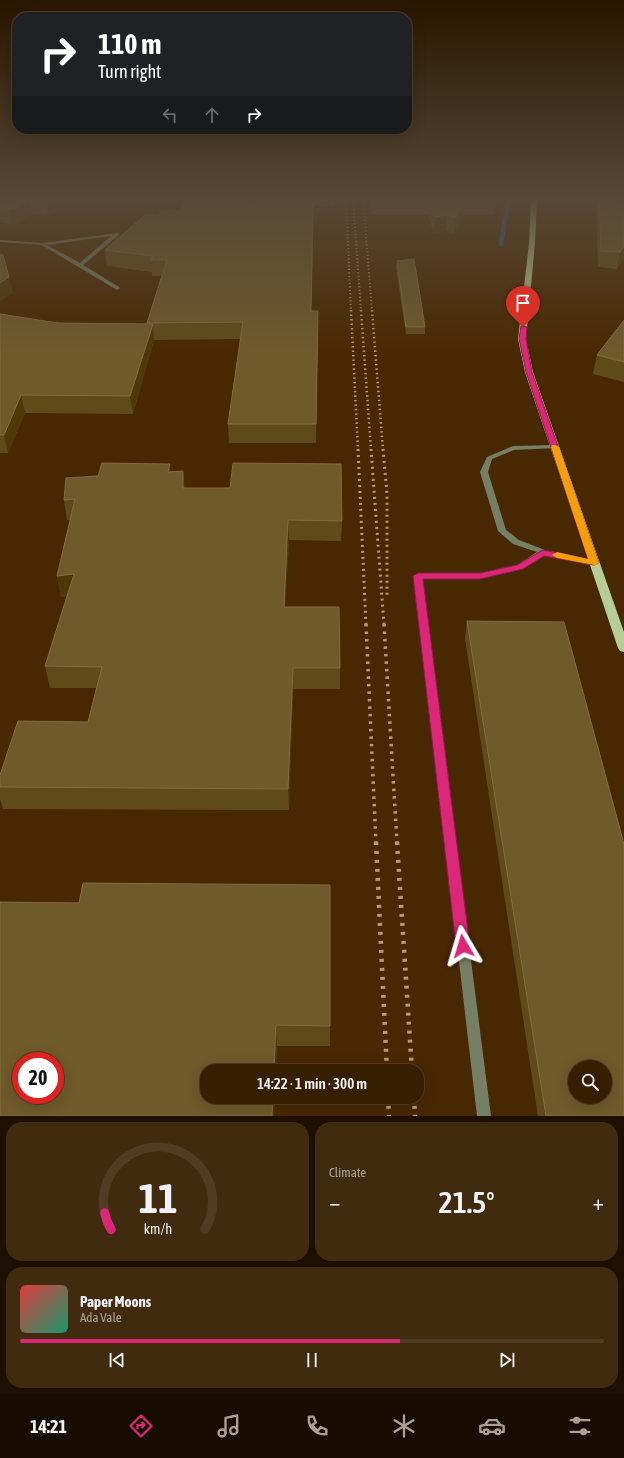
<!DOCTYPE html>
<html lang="en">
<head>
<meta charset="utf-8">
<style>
  :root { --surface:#361e00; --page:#412b0f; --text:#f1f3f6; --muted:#aaa299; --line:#503c22; --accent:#db2777 }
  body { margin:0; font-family:"Asap Condensed",sans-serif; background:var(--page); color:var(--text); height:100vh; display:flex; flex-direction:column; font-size:15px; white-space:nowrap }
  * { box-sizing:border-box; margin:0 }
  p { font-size:13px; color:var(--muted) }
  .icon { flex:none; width:22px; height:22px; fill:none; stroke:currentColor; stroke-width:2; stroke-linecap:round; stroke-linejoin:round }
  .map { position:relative; height:1116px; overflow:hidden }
  .panel { display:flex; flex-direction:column; gap:6px; padding:6px; background:#1e1000; flex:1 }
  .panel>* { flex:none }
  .top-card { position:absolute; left:12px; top:12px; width:400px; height:122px; border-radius:16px; box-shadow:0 4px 16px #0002,0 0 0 1px var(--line); background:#202124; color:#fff; overflow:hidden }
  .buttons { position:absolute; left:568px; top:1060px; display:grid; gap:8px }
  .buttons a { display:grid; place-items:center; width:44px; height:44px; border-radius:50%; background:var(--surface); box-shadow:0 4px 16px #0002,0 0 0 1px var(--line); font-size:20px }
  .speed { position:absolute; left:12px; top:1052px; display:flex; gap:8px; font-size:20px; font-weight:700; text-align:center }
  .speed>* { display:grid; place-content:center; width:52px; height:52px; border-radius:50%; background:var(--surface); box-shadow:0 4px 16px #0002,0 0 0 1px var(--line); line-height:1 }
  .speed .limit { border:6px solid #d22; background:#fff; color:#111 }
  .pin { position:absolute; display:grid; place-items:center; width:34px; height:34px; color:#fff; margin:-41px -17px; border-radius:50% 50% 50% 0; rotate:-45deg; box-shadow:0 0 4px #0007 }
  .pin .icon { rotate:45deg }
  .me { position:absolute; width:44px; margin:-22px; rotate:353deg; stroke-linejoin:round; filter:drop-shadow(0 0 3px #0008) }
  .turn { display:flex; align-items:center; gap:14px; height:84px; padding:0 20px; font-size:18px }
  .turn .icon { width:52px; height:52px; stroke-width:2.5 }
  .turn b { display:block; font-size:28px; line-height:34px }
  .lanes { display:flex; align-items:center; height:38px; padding:0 20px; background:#0003; justify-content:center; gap:20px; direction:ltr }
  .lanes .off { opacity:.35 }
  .big { font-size:30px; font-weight:600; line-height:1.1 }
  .panel .widget { flex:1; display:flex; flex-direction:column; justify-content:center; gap:6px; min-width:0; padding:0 14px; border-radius:16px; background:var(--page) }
  .panel .dial { align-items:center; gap:0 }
  .dial svg { height:104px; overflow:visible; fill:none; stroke:var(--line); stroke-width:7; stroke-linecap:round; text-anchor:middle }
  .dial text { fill:var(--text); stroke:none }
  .song { display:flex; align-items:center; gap:12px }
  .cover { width:48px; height:48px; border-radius:6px; background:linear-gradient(135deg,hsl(0 70% 55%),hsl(160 70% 35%)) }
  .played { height:4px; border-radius:2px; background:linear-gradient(90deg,var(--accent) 65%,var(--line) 65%) }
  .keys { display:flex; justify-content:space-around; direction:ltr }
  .heat { display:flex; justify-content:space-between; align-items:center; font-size:22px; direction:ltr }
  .panel .tiles { flex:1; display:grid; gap:6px; grid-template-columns:1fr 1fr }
  .widget:last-child { grid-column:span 2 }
  .trip { position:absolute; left:200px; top:1064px; width:224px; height:40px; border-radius:16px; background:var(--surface); box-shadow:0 4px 16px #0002,0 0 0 1px var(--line); font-weight:600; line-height:40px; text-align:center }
  .dock { display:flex; height:64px; justify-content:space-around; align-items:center; background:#160c00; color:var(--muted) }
  .dock .icon { width:28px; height:28px }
  .dock .on { color:var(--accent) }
  .dock b { font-size:18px; color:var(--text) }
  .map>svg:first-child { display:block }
</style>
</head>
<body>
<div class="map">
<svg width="624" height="1116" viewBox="0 0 624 1116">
  <rect width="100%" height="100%" fill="#482800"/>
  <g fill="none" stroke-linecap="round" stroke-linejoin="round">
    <polyline stroke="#216193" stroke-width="4.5" points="501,244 508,200"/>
    <g fill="#747f65" fill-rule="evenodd">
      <path d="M117 233 119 234V235L83 265 119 287 120 288 117 290 40 244 42 243ZM111 236 80 263 47 245Z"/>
      <polygon points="555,445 558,447 557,448 514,450 492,459 488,472 506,530 519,540 545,550 597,561 598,563 597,565 594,566 544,555 523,569 480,579 422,579 491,1116 477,1116 414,576 418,573 480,573 517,565 537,552 513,544 498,531 480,472 487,457 513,446"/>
    </g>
    <polygon fill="#747f65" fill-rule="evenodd" points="0,240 42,243 44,244 42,245 0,242"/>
    <polygon fill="#b7cd98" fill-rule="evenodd" points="531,199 537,199 535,243 526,339 533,372 624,632 624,652 620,651 618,648 525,372 518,339 529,243"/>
    <g stroke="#b69a7d" stroke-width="2" stroke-dasharray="1 2.5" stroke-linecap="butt">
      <polyline points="346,199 351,311"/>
      <polyline points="353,199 361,311"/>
      <polyline points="363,199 372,311"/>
    </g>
    <g stroke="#b69a7d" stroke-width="2.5" stroke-dasharray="1.5 3" stroke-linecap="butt">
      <polyline points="351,310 358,450"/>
      <polyline points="361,310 371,450"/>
      <polyline points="372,310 383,450"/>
    </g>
    <g stroke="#b69a7d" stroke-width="3" stroke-dasharray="2 4" stroke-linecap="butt">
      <polyline points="358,449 366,625"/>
      <polyline points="371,449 384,625"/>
      <polyline points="383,449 387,494 387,595"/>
    </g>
    <g stroke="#b69a7d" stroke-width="3.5" stroke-dasharray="2.5 5" stroke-linecap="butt">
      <polyline points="366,624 376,843"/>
      <polyline points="384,624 397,843"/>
    </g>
    <g stroke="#b69a7d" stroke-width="4.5" stroke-dasharray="3 6" stroke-linecap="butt">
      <polyline points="376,842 387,1071"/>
      <polyline points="397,842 412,1071"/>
      <polyline points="388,1097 389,1116"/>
      <polyline points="414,1097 415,1116"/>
    </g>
  </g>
  <g fill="#5f4b1a">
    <polygon points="0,199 75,199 48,216 32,214 19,222 11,224 0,222"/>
    <polygon points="185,199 334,199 334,206 314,206 311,311 318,311 316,443 229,443 228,424 240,339 154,340 133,414 25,413 8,453 0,453 0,314 58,323 147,324 162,276 152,276 152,272 107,266 105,250 159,215 181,211"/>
    <polygon points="370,199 498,199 494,215 463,215 454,233 446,231 434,233 428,215 372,215"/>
    <polygon points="596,199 624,199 624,257 617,269 598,267"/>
    <polygon points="397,261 425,327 425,334 406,334 396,268"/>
    <polygon points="624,320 624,382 593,374 597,355"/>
    <polygon points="171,471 184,488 342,521 341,541 289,540 285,607 340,668 340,689 293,689 289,810 3,809 0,799 0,775 88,722 96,688 50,688 45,666 67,596 61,597 57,576 70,520 67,520 64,500 98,476"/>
    <polygon points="467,621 624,1116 538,1116 465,639"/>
    <polygon points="0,902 330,1026 330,1046 277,1046 274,1116 0,1116"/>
  </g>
  <g fill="#4f3708">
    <polygon points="29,199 32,214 19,222 11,224 9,209"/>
    <polygon points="49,199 75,199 48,216 45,201"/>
    <polygon points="496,199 498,199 498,203 494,215"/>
    <polygon points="465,200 463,215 454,233 456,217"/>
    <polygon points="447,215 446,231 434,233 435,217"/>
    <polygon points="624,246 624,257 617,269 620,252"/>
    <polygon points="9,277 13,293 0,302 0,283"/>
    <polygon points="153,324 154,341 133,414 130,396"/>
    <polygon points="21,395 25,413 8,453 4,435"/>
    <polygon points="170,464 172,484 168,472"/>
    <polygon points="183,471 185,490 183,488"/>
    <polygon points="288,520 289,540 284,628 284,607"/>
    <polygon points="74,574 78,595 61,597 57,576"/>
    <polygon points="293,668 293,689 289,810 288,789"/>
    <polygon points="276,1025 277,1046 276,1071 274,1071"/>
    <polygon points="273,1097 275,1097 274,1116 272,1116"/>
  </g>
  <g fill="#6e5a2b" stroke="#826c41" fill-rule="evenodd">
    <polygon points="0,199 49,199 45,201 29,199 16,207 9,209 0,208"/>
    <polygon points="185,199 313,199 311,311 318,311 316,424 228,424 243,322 147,323 167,260 151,260 153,256 105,250 146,214 159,215 161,211 181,211"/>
    <polygon points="372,199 496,199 496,200 465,200 456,217 447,215 435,217 429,200 372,200"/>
    <polygon points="599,199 624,199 624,246 620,252 601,251"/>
    <polygon points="0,254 3,255 9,277 0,283"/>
    <polygon points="414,259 425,327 406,327 397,261"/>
    <polygon points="0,314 58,323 153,324 130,396 21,395 4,435 0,435"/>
    <polygon points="624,320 624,362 597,355"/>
    <polygon points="102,463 170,464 168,472 183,471 183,488 230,488 233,463 341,464 342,521 288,520 284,607 339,607 340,668 293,668 288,789 0,787 0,775 18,721 88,722 102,667 45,666 74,574 57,576 75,499 64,500 66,478 98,476"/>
    <path d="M467 621 564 622 624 844V1116H546ZM575 1067H605V1097H575Z"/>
    <path d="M83 883 330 885V1026L276 1025 274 1071H207V1097H273L272 1116H0V902L79 903ZM21 1061H55V1095H21Z"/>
  </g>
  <linearGradient id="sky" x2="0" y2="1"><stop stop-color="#281600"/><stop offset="0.56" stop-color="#584837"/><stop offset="1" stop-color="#584837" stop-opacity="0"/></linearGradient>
  <rect width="624" height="355" fill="url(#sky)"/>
  <polygon fill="#db2777" stroke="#8e194d" points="521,326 527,327 526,339 532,372 599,563 594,565 544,556 523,569 480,579 423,579 470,946 468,951 463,952 458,951 456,946 413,576 418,573 480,573 517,565 543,550 588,559 526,372 519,339"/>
  <polygon fill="#f59e0b" points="552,445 555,445 559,447 599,563 598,565 594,565 557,558 552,555 557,552 588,559 551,447"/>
</svg>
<div class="buttons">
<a><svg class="icon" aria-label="search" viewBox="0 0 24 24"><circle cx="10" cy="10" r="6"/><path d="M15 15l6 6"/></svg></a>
</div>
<div class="speed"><div class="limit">20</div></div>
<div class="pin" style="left:523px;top:327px;background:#d93025"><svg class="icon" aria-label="arrive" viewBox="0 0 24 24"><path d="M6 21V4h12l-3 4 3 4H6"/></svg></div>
<svg class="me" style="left:463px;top:946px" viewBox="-20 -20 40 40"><path d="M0-17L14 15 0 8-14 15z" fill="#db2777" stroke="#fff" stroke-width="4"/></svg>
<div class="trip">14:22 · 1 min · 300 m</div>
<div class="top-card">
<div class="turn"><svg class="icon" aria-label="right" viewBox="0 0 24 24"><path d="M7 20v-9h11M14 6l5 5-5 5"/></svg><div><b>110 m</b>Turn right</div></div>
<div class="lanes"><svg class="icon off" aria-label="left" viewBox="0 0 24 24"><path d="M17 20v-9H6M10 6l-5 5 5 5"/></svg><svg class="icon off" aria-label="ahead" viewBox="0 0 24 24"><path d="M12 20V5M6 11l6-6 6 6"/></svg><svg class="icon" aria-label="right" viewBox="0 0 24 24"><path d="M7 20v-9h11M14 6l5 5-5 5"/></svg></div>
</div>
</div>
<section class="panel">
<div class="tiles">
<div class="widget dial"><svg viewBox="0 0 100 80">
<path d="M14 69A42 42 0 1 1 86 69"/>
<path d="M14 69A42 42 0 0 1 9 56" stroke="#db2777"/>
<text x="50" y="56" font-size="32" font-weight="700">11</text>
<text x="50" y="72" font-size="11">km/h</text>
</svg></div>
<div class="widget"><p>Climate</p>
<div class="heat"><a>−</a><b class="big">21.5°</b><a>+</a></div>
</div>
<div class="widget">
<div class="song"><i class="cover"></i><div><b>Paper Moons</b><p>Ada Vale</p></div></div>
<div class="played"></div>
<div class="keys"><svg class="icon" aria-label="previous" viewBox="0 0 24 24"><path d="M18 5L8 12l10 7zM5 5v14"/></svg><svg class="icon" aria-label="pause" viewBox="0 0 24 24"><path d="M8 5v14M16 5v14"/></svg><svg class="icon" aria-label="next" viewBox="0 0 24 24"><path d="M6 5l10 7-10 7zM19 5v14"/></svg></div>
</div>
</div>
</section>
<nav class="dock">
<b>14:21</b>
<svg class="icon on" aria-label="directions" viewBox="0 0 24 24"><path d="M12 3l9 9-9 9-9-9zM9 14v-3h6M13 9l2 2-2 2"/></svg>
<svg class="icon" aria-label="music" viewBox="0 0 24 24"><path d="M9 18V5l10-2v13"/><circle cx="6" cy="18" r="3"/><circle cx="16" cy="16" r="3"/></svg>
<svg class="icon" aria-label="phone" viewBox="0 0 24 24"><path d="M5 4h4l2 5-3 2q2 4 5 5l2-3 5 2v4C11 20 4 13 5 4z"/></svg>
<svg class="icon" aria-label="climate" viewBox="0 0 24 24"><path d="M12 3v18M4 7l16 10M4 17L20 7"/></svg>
<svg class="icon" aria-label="car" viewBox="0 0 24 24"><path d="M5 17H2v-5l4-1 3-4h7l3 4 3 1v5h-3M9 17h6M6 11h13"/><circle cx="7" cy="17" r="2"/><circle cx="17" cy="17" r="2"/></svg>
<svg class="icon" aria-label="filters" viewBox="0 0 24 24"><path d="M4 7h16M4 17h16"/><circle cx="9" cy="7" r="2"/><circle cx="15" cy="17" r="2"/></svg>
</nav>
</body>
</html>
